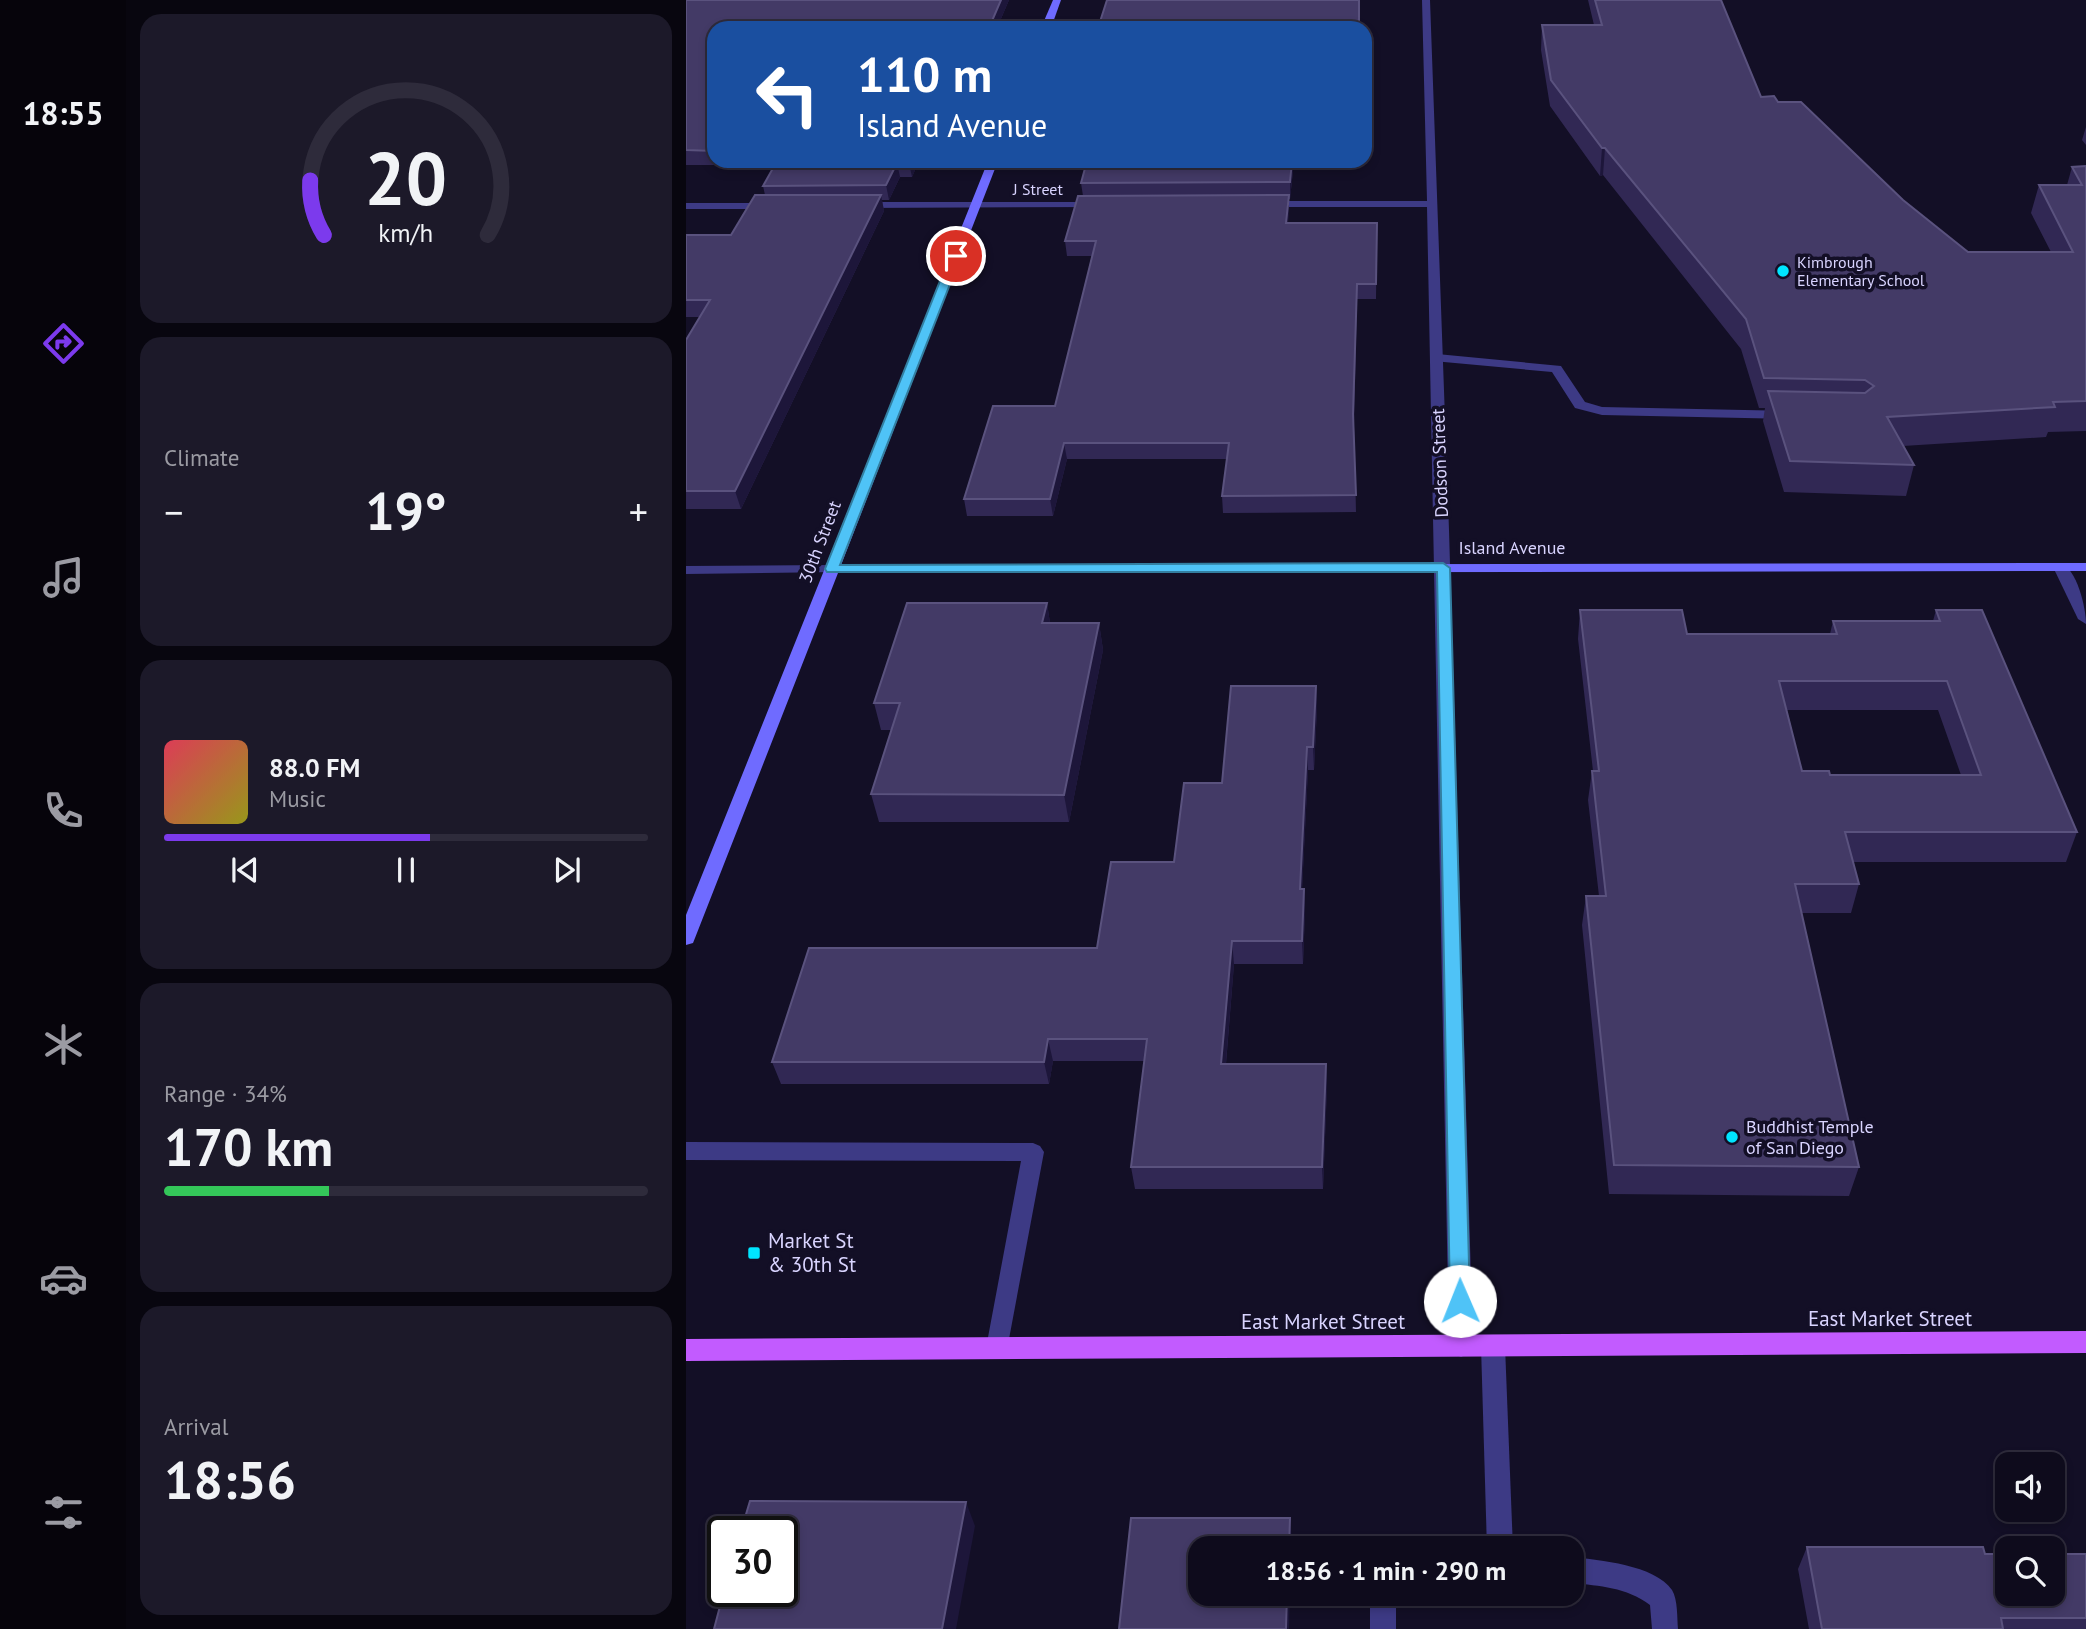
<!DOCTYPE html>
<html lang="en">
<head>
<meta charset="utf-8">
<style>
  :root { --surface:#0e0b1c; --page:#1c1929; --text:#f1f3f6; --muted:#9b9ba3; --line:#2e2b3b; --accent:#7c3aed }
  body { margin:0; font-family:"PT Sans",sans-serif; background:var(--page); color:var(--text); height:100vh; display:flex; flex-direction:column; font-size:26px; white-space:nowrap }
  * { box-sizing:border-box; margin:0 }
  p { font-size:23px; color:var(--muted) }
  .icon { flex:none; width:38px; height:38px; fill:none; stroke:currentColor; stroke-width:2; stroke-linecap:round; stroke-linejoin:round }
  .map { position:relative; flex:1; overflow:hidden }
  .panel { display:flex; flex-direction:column; gap:14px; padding:14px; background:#08060f; width:560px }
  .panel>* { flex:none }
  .hud { position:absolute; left:21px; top:21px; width:665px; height:147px; border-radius:21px; box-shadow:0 4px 10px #0003,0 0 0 2px var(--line); background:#1a4fa0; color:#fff; overflow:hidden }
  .controls { position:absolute; left:1309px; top:1452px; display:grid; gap:14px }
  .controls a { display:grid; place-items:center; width:70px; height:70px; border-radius:14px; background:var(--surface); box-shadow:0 4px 10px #0003,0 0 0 2px var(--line); font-size:35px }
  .speed { position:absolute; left:21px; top:1516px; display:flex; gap:14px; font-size:35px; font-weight:700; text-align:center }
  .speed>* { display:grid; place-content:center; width:91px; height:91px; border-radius:50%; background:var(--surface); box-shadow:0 4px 10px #0003,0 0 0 2px var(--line); line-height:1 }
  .speed .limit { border:4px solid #111; border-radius:10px; background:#fff; color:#111 }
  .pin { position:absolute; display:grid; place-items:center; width:60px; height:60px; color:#fff; margin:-30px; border:4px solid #fff; border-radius:50%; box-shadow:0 2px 7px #0007 }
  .me { position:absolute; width:77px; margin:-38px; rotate:359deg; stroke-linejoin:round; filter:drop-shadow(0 0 5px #0008) }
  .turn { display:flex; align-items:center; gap:24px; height:147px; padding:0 35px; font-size:32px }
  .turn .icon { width:91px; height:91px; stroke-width:2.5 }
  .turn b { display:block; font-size:49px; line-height:60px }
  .big { font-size:52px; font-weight:700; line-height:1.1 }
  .panel .widget { flex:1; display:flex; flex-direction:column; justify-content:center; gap:10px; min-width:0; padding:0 24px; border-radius:21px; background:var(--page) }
  .panel .dial { align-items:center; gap:0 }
  .dial svg { height:182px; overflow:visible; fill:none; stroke:var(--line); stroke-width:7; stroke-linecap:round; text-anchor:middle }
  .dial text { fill:var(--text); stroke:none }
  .song { display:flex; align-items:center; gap:21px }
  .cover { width:84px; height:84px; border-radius:10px; background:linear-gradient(135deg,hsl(350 70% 55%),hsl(60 70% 35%)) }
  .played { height:7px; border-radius:4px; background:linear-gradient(90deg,var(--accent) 55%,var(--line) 55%) }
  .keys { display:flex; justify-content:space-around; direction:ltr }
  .heat { display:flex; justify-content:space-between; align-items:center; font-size:38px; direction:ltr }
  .charge { height:10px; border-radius:5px; background:linear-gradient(90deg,#34c759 34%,var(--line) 0) }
  .trip { position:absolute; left:502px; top:1536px; width:396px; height:70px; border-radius:21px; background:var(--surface); box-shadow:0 4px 10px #0003,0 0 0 2px var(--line); font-weight:700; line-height:70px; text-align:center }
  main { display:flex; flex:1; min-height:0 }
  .tabs { display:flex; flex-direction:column; width:126px; justify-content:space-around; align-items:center; background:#06040b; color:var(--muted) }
  .tabs .icon { width:49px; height:49px }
  .tabs .active { color:var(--accent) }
  .tabs b { font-size:32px; color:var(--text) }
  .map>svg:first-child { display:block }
</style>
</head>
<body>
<main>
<nav class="tabs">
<b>18:55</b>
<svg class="icon active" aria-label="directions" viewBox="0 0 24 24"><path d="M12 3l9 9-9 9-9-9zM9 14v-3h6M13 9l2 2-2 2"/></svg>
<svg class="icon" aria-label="music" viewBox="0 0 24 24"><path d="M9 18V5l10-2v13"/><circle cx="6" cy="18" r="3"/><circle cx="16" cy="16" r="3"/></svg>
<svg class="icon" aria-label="phone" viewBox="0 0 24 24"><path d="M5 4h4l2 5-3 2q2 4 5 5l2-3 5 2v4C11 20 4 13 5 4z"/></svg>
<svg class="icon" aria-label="climate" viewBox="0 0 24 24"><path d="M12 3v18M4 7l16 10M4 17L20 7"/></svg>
<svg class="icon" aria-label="car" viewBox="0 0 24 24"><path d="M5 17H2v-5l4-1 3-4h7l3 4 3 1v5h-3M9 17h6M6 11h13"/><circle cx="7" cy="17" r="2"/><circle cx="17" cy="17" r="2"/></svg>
<svg class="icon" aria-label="filters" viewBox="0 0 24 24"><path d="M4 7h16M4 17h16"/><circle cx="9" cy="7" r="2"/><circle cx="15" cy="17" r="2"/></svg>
</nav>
<section class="panel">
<div class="widget dial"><svg viewBox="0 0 100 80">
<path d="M14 69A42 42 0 1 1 86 69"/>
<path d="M14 69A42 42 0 0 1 8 45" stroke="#7c3aed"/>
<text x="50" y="56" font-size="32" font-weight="700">20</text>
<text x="50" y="72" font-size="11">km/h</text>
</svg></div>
<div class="widget"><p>Climate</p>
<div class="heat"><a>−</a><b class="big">19°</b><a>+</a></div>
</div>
<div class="widget">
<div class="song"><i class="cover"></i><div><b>88.0 FM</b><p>Music</p></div></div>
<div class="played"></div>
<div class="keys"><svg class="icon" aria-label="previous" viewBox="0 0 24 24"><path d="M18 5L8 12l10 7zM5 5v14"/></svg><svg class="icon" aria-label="pause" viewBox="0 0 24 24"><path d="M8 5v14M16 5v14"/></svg><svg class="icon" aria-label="next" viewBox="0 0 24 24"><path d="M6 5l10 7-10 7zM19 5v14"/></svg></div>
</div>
<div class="widget"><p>Range · 34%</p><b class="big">170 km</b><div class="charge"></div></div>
<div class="widget"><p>Arrival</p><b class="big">18:56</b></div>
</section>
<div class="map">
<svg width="1400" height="1629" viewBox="0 0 1400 1629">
  <rect width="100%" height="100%" fill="#130f26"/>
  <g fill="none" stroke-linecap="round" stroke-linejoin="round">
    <g fill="#3d3a85" fill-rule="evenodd">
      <polygon points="751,354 875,366 899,402 916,407 1101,411 1108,415 1101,419 916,415 889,408 866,372 747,361 745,358"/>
      <polygon points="0,1142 347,1143 354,1146 358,1152 320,1355 312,1359 304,1355 300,1348 335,1161 0,1160"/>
      <polygon points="807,1335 815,1339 819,1346 827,1549 801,1549 795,1346 799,1339"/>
      <path d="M886 1557C913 1560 969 1565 986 1590 992 1600 991 1618 992 1629H966L964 1605C940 1587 914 1586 886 1583Z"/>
      <polygon points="688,1594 715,1594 710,1605 710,1629 684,1629 684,1603"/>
    </g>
    <g fill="#3d3a85" fill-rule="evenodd">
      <polygon points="736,0 744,0 763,530 787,1346 783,1353 775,1357 767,1353 763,1346 741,207 579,207 573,204 579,201 741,201"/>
      <polygon points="411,202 417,205 415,207 173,208 167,205 173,202"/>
      <polygon points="0,203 85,203 91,206 85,209 0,209"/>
      <path d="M1374 563C1391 568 1400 608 1400 624L1392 619 1367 567Z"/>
      <polygon points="146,565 151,566 153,569 151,572 0,574 0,566"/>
    </g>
    <g fill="#6f6bff" fill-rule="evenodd">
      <polygon points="367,0 375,0 365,28 355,28"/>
      <polygon points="302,161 312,161 155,565 1400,563 1400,571 152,573 9,938 7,943 0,945 0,915"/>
    </g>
    <polygon fill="#c25bff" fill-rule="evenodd" points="1400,1331 1400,1353 0,1361 0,1339"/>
  </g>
  <g fill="#312854" fill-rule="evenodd">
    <polygon points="0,0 323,0 311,28 28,28 28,161 233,161 226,177 214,177 203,200 196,200 198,211 55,509 0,509 0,340 14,317 0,317 0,235 45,235 79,195 77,186 89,165 0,165"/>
    <polygon points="902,0 1035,0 1075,97 1092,102 1282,252 1365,252 1345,213 1353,185 1381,185 1386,167 1400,166 1400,431 1362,432 1360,437 1217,446 1228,465 1220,496 1098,492 1077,421 1079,408 1073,408 1055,349 917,175 914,176 864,106 855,50 856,25 908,25"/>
    <polygon points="1400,127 1400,145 1396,140"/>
    <polygon points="608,161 604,199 603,199 602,223 691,223 690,299 671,299 668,426 670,512 537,513 536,496 541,459 381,459 367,516 281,516 278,499 369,406 406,256 381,256 379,241 397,196 395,183"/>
    <polygon points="361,603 364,623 413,623 417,650 383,822 193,822 185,794 205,730 195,730 188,703"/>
    <path d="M894 610 1001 634H1144L1147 621H1247L1250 610 1391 832 1380 862H1167L1173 884 1165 913H1115L1173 1167 1163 1196 923 1194 896 925 900 896H913L902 800 906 771H907L892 639ZM1101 710H1252L1275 775H1144L1116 771Z"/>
    <polygon points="630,686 631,708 628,770 622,770 616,889 618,889 619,911 617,964 548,964 540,1064 640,1064 641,1086 637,1189 449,1189 445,1167 458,1061 367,1061 363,1084 95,1084 86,1062 411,948 488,862 536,783"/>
    <polygon points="1121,1547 1299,1554 1400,1554 1400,1629 1123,1629 1112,1569"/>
  </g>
  <g fill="#1d163a">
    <polygon points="315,0 323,0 311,28 303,28"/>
    <polygon points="916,148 919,148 917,175 914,176"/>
    <polygon points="224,161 233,161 226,177 223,163"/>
    <polygon points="606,161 608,161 604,199 604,182"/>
    <polygon points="211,163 214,177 203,200 200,185"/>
    <polygon points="195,195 198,211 55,509 49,491"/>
    <polygon points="603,195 603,210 601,237 600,223"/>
    <polygon points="378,443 381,459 367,516 364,499"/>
    <polygon points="361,603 365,630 356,623"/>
    <polygon points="413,623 417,650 383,822 378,795"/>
    <polygon points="630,686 631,708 628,770 627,747"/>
    <polygon points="621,747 622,770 615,911 614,889"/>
    <polygon points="618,889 619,911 617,964 616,941"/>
    <polygon points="546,941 548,964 538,1086 535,1064"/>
    <polygon points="362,1039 367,1061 363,1084 358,1062"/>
    <polygon points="640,1064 641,1086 637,1189 636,1167"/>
    <polygon points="280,1502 289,1526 270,1629 256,1629"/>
    <polygon points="604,1518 606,1542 606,1549 603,1549"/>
    <polygon points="601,1594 604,1594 603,1629 600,1629"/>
  </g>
  <g fill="#433a66" stroke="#5a527e" stroke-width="2" fill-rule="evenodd">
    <polygon points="0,0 315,0 303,28 28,28 28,151 0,150"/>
    <polygon points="421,0 673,0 673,28 412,28"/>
    <polygon points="909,0 1035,0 1075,97 1088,96 1092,102 1115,102 1217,200 1282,252 1387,252 1353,185 1396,185 1386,167 1400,166 1400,401 1367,402 1369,407 1201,417 1228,465 1104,461 1082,391 1179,393 1188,386 1179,380 1078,378 1060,319 919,148 916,148 865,80 856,25 916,25"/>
    <polygon points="91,161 224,161 223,163 211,163 200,185 77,186"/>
    <polygon points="401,161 606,161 604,182 395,183"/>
    <polygon points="69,195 195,195 49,491 0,491 0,340 24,300 0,300 0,235 45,235"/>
    <polygon points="603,195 600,223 691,223 690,284 671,284 667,414 670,495 536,496 543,443 378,443 364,499 278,499 307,406 369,406 410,241 379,241 392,196"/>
    <polygon points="221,603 361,603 356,623 413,623 378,795 185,794 214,703 188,703"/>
    <path d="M894 610H996L1001 634H1151L1147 621H1254L1250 610H1296L1391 832H1159L1173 884H1109L1173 1167 928 1165 900 896H920L906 771H913ZM1093 681H1261L1295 775H1144L1143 771H1116Z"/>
    <polygon points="545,686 630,686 627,747 621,747 614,889 618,889 616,941 546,941 535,1064 640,1064 636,1167 445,1167 461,1039 362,1039 358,1062 86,1062 123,948 411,948 425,862 488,862 498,783 536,783"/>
    <polygon points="64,1501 280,1502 256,1629 28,1629 38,1591 96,1591 96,1531 55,1531"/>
    <polygon points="445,1518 604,1518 603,1549 514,1549 514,1594 601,1594 600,1629 433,1629"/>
    <polygon points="1121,1547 1297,1547 1299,1554 1321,1554 1321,1594 1367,1594 1367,1554 1400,1554 1400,1618 1315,1618 1317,1629 1136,1629"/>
  </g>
  <polygon fill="#4fc3f7" stroke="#337fa1" stroke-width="2" points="270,252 275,256 154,565 757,563 764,568 784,1301 781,1307 774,1310 767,1307 764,1301 751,572 141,572 139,569 264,256"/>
  <g fill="#00e5ff" stroke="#130f26" stroke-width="2.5">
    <circle cx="1097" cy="271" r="7"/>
    <circle cx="1046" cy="1137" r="7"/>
    <rect x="61" y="1246" width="14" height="14" rx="3.5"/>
  </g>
  <g text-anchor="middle" stroke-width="7" stroke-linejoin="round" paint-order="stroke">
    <g font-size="16" fill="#d9d4ff" stroke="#130f26">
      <text x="352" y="195">J Street</text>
    </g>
    <g font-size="16" fill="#d9d4ff" stroke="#130f26" text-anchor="start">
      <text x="1111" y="268">Kimbrough<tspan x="1111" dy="18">Elementary School</tspan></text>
    </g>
    <g font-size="18" fill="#d9d4ff" stroke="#130f26">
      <text transform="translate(754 463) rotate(-92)" y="6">Dodson Street</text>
      <text transform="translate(134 542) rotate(-69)" y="6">30th Street</text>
      <text x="826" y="554">Island Avenue</text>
    </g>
    <g font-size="18" fill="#d9d4ff" stroke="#130f26" text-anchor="start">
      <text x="1060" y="1133">Buddhist Temple<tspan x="1060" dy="21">of San Diego</tspan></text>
    </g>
    <g font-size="21" fill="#d9d4ff" stroke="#130f26" text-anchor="start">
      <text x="82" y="1248">Market St<tspan x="82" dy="24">&amp; 30th St</tspan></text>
    </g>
    <g font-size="21" fill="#d9d4ff" stroke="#130f26">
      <text x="1204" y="1326">East Market Street</text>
      <text x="637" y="1329">East Market Street</text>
    </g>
  </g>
</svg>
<div class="controls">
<a><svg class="icon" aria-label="sound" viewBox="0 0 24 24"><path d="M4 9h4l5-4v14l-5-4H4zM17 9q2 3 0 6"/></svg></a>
<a><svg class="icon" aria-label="search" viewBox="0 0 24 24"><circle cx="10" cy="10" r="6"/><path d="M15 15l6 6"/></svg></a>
</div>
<div class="speed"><div class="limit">30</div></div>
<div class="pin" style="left:270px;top:256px;background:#d93025"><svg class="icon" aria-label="arrive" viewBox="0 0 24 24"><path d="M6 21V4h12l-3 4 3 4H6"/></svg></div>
<svg class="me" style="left:774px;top:1301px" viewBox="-20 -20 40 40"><circle r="19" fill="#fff"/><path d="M0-13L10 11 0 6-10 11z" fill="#4fc3f7"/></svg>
<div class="trip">18:56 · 1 min · 290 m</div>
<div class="hud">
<div class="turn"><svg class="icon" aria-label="left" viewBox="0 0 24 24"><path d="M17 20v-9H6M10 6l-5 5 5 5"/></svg><div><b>110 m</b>Island Avenue</div></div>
</div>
</div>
</main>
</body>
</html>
